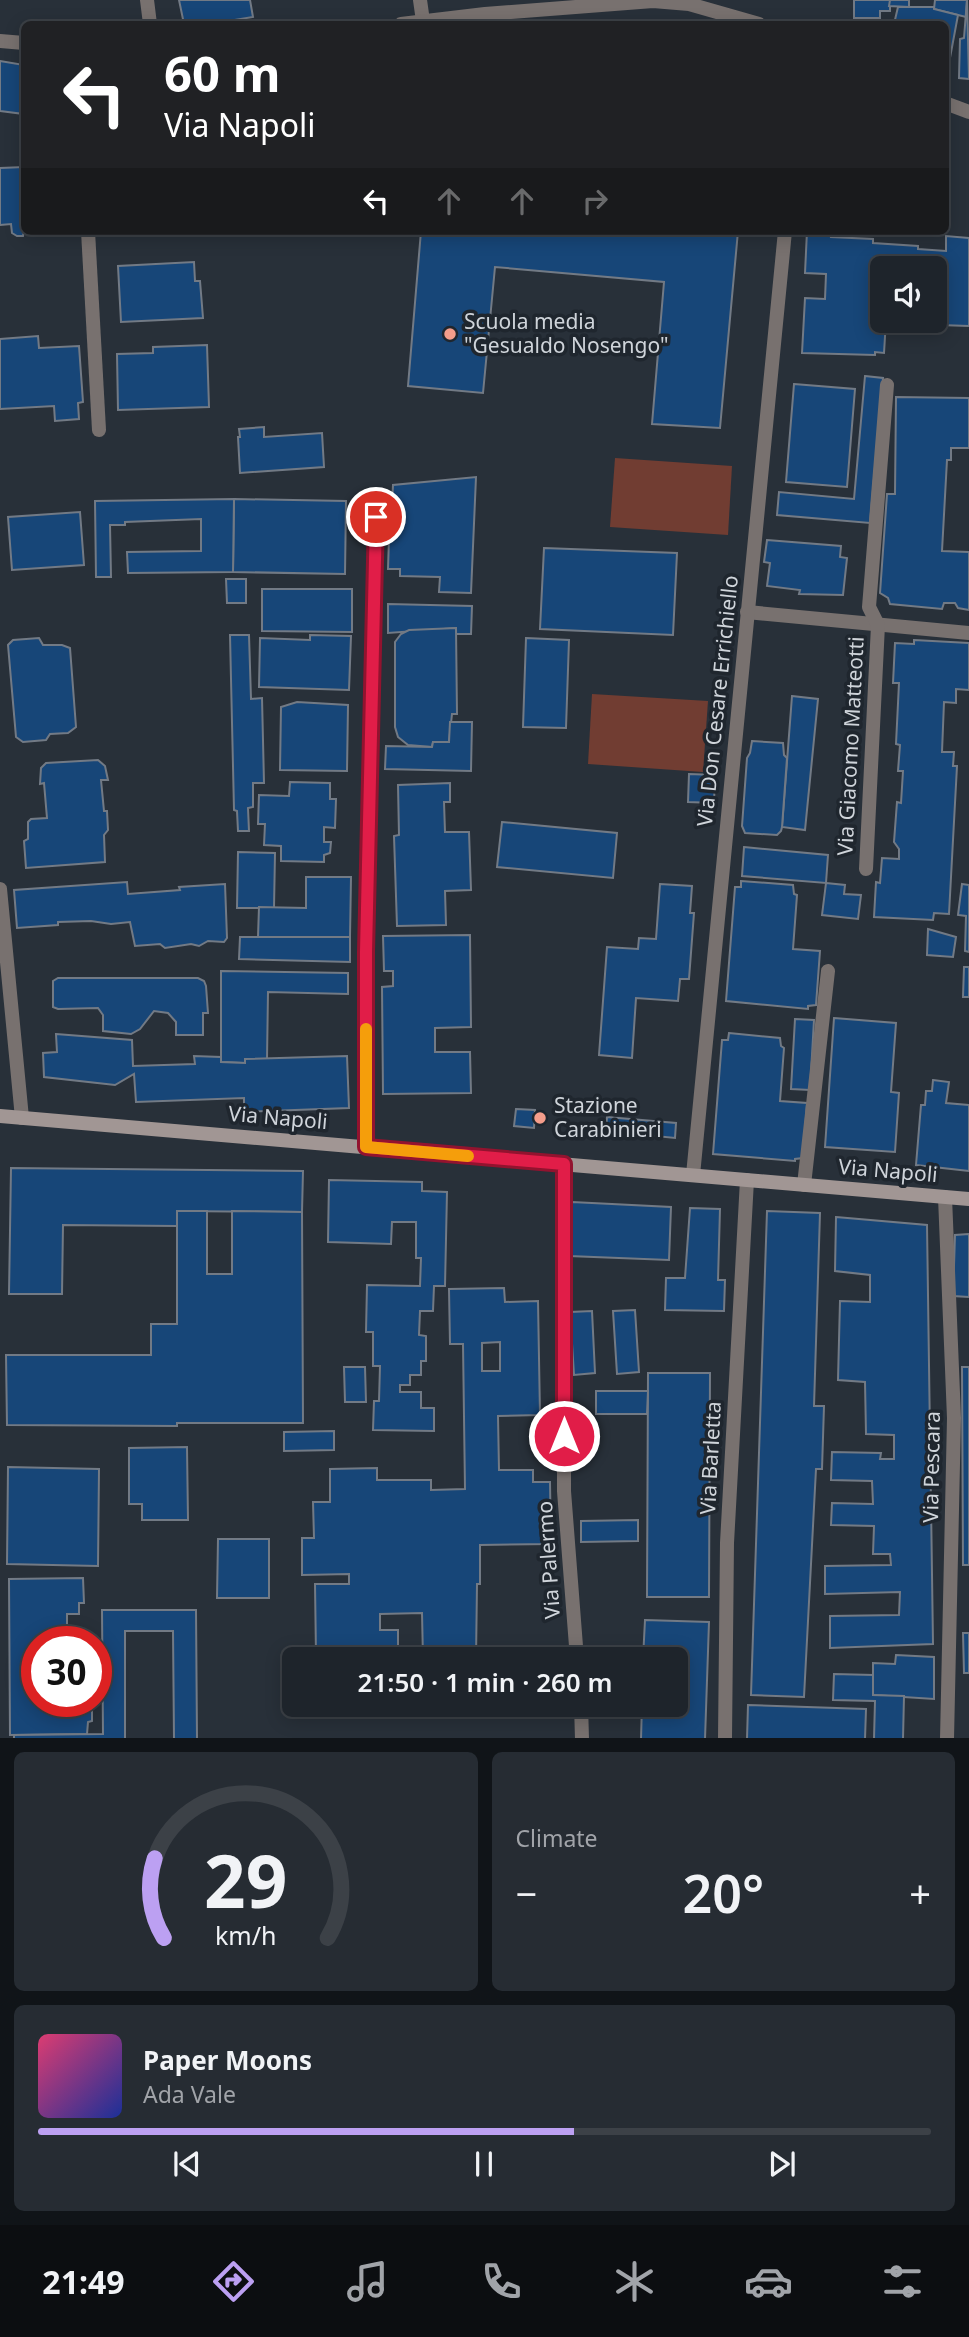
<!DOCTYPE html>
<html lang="en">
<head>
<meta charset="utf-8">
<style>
  :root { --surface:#1e242b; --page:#262c33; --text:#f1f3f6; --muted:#a1a4a9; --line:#3c4147; --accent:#bca0f2 }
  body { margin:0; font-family:"Noto Sans",sans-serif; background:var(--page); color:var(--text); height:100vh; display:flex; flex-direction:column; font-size:26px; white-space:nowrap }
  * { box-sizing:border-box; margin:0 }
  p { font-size:23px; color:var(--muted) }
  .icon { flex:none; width:38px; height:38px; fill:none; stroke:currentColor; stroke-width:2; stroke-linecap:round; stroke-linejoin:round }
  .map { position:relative; height:1738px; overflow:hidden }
  .details { display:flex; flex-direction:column; gap:14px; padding:14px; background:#101418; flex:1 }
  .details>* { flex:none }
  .guide { position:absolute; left:21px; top:21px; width:928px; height:214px; border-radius:10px; box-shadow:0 4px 18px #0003,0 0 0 2px var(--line); background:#202124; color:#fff; overflow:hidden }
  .controls { position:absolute; left:870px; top:256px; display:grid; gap:14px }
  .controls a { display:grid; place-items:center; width:77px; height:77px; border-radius:10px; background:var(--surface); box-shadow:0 4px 18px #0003,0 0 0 2px var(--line); font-size:35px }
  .speed { position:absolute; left:21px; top:1626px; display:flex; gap:14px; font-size:35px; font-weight:700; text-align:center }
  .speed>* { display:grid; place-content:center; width:91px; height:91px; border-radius:50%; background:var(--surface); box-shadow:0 4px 18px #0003,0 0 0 2px var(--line); line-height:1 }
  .speed .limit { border:10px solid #d22; background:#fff; color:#111 }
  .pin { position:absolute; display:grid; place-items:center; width:60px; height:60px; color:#fff; margin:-30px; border:4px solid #fff; border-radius:50%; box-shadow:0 2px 7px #0007 }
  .me { position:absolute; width:77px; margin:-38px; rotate:0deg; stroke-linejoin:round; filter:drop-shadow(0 0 5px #0008) }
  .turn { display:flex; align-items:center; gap:24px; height:147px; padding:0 28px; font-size:32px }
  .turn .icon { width:91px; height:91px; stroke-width:2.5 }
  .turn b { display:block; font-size:49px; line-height:60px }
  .lanes { display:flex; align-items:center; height:66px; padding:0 28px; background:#0003; justify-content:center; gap:35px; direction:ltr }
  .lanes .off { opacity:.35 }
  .big { font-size:52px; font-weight:600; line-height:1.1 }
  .details .tile { flex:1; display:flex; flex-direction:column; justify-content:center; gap:10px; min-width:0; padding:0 24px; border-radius:10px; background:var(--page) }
  .details .dial { align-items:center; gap:0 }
  .dial svg { height:182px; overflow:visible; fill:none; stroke:var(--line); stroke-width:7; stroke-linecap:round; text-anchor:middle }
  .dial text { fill:var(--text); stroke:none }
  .song { display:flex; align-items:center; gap:21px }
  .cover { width:84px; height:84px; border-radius:10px; background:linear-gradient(135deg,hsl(340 70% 55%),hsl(230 70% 35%)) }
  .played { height:7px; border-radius:4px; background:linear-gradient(90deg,var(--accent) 60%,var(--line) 60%) }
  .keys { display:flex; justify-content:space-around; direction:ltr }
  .heat { display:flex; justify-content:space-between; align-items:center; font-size:38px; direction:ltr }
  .details .tiles { flex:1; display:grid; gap:14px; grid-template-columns:1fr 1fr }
  .tile:last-child { grid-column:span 2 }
  .trip { position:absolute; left:282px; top:1647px; width:406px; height:70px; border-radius:10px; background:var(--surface); box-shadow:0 4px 18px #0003,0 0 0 2px var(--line); font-weight:600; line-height:70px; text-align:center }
  .tabs { display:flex; height:112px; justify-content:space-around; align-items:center; background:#0c0e11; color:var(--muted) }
  .tabs .icon { width:49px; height:49px }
  .tabs .selected { color:var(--accent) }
  .tabs b { font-size:32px; color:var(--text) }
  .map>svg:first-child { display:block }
</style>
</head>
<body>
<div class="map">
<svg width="969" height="1739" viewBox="0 0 969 1739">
  <rect width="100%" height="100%" fill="#283039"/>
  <g fill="#713d32">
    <polygon points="615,458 732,466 728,535 610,527"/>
    <polygon points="592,694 708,701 703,772 588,764"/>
  </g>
  <g fill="#174678" stroke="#727a85" stroke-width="2" fill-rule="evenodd">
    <polygon points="179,0 250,0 253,17 210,24 184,24"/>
    <polygon points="854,0 890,0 890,11 880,11 880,18 854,18"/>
    <polygon points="890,0 909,0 909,7 889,6"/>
    <polygon points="935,0 967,0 966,17 934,9"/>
    <polygon points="967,0 969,79 959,78 960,39 964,38"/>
    <polygon points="898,7 934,7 934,9 958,15 947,74 945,73 945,24 894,24"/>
    <polygon points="0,61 24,65 24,114 0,111"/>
    <polygon points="24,167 24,231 23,236 17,236 12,233 11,224 0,225 0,168"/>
    <polygon points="421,231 495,233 495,231 738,231 720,428 652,424 664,282 495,267 483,393 408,386"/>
    <polygon points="807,231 832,231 831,237 873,239 873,243 918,246 918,249 946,251 946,236 969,238 969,326 940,325 941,314 934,314 934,268 882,268 882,320 886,320 884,353 875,352 875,355 802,353 805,298 825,299 826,274 805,273"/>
    <polygon points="194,262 195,281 200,281 203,318 121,322 118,266"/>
    <polygon points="38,336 39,348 79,346 83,402 78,403 79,419 55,421 54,406 0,409 0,339"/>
    <polygon points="207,345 209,407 118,410 117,354 153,353 153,347"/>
    <polygon points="865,376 883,378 870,523 777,515 779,492 854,499"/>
    <polygon points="794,384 855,389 847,487 786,482"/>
    <polygon points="896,397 969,398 969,448 951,448 951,460 947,460 942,551 969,552 969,610 958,608 955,603 944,603 942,609 890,604 888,598 880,593 887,494 895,494"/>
    <polygon points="264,427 264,437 322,433 324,467 240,473 238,437 240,437 239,429"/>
    <polygon points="476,477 471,593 439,592 440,577 400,576 400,569 388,569 389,538 381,535 382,508 392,506 393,485"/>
    <polygon points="234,499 346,501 345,574 233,572"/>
    <polygon points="234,499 233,572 128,573 127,552 201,551 201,519 125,522 125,525 110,525 111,577 96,577 95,501"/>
    <polygon points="80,512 84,565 12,570 8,517"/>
    <polygon points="767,540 841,546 840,557 847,558 843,595 799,594 800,590 767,586 770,563 764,562"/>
    <polygon points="544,548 677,553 673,635 540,629"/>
    <polygon points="226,579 246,579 246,603 227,603"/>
    <polygon points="262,589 352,589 352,632 262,631"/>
    <polygon points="388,604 472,606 471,634 456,634 456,628 388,633"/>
    <polygon points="456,628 457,714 452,714 449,742 433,742 432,747 408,745 398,737 395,727 395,642 401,634 409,630"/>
    <polygon points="230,635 249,635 251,699 262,698 264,783 253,783 253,807 248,808 249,831 238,831 237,811 234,810"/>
    <polygon points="310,635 351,636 349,690 259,687 260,638 310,640"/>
    <polygon points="39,638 43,645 62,645 70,648 76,727 68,733 50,734 46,740 23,742 16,737 8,645 13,640"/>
    <polygon points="526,638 569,640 566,728 523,727"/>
    <polygon points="914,640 969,643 969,690 956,689 956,703 944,702 942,752 954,752 953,766 957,766 949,914 934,913 933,920 874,917 876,882 880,883 882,858 899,859 899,849 894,842 897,802 901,803 903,771 898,771 900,745 896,744 899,683 893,683 895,643 914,644"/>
    <polygon points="792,696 818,699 805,830 782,827"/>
    <polygon points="297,702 348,705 347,771 280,770 281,707"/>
    <polygon points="450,722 472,722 471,771 385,769 386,746 432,747 433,742 449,742"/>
    <polygon points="752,741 783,743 784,755 787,758 782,827 781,831 777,835 745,833 742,826 747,758 750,753"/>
    <polygon points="98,760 105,766 108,780 101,780 104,811 107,811 108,830 104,835 105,862 26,868 24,841 28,839 28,822 31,819 47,818 44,783 40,784 41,768 46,763"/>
    <polygon points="689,774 715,775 714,803 688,802"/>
    <polygon points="290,782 330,783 330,799 336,799 335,828 324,827 324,842 331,842 330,853 324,855 324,862 281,861 281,846 264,845 265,824 258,824 259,795 289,796"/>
    <polygon points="450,783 450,802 444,802 445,832 469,832 471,890 445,891 446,925 397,926 394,836 399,835 398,785"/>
    <polygon points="502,822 617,833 613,878 497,867"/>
    <polygon points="744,847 828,855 826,883 742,876"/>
    <polygon points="238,852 275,853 274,908 237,908"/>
    <polygon points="306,877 351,877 350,937 258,937 259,907 306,908"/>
    <polygon points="741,881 793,885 794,894 797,895 793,949 820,951 816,1005 808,1006 808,1009 726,1001 735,887 741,887"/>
    <polygon points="127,882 128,894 180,890 179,887 225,884 227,938 224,942 208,941 199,946 191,944 165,948 160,944 135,946 130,922 111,924 91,921 58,922 58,925 17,928 14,890"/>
    <polygon points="826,883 845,885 844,894 861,895 858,919 822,915"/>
    <polygon points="660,884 692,886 690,913 694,913 689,979 680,979 678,1001 636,998 632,1058 599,1055 607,947 638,949 639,938 656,939"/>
    <polygon points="962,884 969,885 969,952 965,951 966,916 958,915"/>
    <polygon points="928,929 956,937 953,957 927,955"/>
    <polygon points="470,935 471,1027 435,1028 435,1052 470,1052 471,1093 383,1094 382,987 393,986 393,971 384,971 383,936"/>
    <polygon points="240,937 350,937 350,962 239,959"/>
    <polygon points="964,967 969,967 969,997 963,997"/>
    <polygon points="221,971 348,973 348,994 268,992 267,1059 245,1059 245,1063 221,1062"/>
    <polygon points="58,978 198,978 204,981 206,986 208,1013 203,1013 203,1035 176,1035 176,1022 168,1013 154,1011 140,1029 131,1034 103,1031 103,1015 98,1008 58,1009 53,1007 53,981"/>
    <polygon points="834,1018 896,1023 891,1092 899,1093 895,1152 825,1147"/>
    <polygon points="795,1019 814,1020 810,1090 791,1089"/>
    <polygon points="729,1033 780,1038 781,1046 784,1048 780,1101 807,1103 803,1158 795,1159 795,1161 713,1154 722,1040 728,1040"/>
    <polygon points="56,1034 132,1040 133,1066 195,1064 194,1056 221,1057 221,1062 245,1063 245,1059 347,1056 349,1108 244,1112 244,1098 136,1102 134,1074 115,1085 44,1077 43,1053 57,1052"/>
    <polygon points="933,1080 949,1082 946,1103 969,1105 969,1171 916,1165 921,1105 925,1105 926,1091 932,1091"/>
    <polygon points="516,1109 535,1110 534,1128 514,1126"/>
    <polygon points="607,1117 676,1123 675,1138 606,1131"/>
    <polygon points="11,1168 303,1171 302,1212 177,1211 177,1226 63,1225 62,1294 9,1294"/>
    <polygon points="329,1180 422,1182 422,1191 447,1192 445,1286 434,1286 433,1311 420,1311 419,1335 426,1336 426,1361 421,1361 421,1375 410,1375 410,1385 400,1385 400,1392 421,1392 421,1408 434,1408 434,1431 373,1430 374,1401 379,1401 380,1366 373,1366 373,1332 366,1332 367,1285 420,1286 421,1258 416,1258 416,1222 392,1222 391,1244 328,1242"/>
    <polygon points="572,1202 671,1207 669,1260 569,1256"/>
    <polygon points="690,1208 720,1209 718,1280 725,1280 724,1311 665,1310 666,1278 685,1278"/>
    <polygon points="177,1211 207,1211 207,1274 232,1274 232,1211 302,1212 303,1423 177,1423 177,1426 7,1425 6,1355 151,1355 151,1324 177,1324"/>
    <polygon points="767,1211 820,1213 814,1406 824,1406 822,1469 816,1469 804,1697 751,1695"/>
    <polygon points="836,1217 927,1225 933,1644 830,1648 830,1616 899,1615 900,1592 825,1594 825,1566 891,1565 890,1554 873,1554 874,1526 831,1525 832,1503 873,1504 872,1481 831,1480 832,1452 881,1453 880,1459 894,1459 894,1435 866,1434 865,1382 838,1380 840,1301 870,1302 870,1275 835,1271"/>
    <polygon points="969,1234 969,1297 953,1296 955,1235"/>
    <path d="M504 1288 505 1302 538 1301 540 1415 498 1416 499 1470H533V1482H550L551 1544 480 1545V1584H477L476 1659H423L422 1613 380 1614V1630H398V1659H365V1655H316L315 1584H349V1574L302 1575V1538H314L313 1502H330V1469L377 1468V1480H431V1490L465 1489 463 1344H450L449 1289ZM500 1342V1371H482V1343Z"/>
    <polygon points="635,1310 639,1372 617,1374 613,1311"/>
    <polygon points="592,1311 595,1373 574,1375 570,1312"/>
    <polygon points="344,1367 365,1367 366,1402 345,1402"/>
    <polygon points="962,1367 969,1367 969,1565 963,1565"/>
    <polygon points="648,1373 710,1373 709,1597 647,1597"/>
    <polygon points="596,1391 648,1391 647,1414 596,1414"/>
    <polygon points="334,1431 334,1450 284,1451 284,1432"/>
    <polygon points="187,1447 188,1520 142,1520 142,1504 129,1504 129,1448"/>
    <polygon points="8,1467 99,1469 98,1566 7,1564"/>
    <polygon points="638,1520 638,1541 581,1542 581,1521"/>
    <polygon points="218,1539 269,1539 269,1598 217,1598"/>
    <polygon points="83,1578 84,1603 79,1603 79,1614 67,1614 67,1642 37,1642 37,1701 96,1701 96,1691 98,1691 98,1704 92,1704 92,1721 88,1722 87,1734 10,1735 9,1579"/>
    <polygon points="102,1610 196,1610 197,1739 174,1739 173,1631 125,1631 125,1739 14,1739 14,1735 103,1734"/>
    <polygon points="645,1620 709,1622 705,1739 641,1739 642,1704 676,1704 676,1659 643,1659"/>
    <polygon points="963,1633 969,1633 969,1673 964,1673"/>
    <polygon points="896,1655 934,1657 934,1699 873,1695 873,1663 895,1664"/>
    <polygon points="834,1674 873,1675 873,1695 904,1696 903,1739 874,1739 875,1701 833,1700"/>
    <polygon points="406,1704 475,1704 475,1710 407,1711"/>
    <polygon points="748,1705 866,1709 865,1739 747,1739"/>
  </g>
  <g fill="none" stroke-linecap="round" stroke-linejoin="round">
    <g stroke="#78716f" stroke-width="14">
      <polyline points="147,0 150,24"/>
      <polyline points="420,0 423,21"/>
      <polyline points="401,24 485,14 653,1 689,4 759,24"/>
      <polyline points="0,41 24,43"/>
      <polyline points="945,103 969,112"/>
      <polyline points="88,231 99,430"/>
      <polyline points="747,612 969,633"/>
      <polyline points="866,869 878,625 869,607 887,385"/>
      <polyline points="0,889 22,1118"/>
      <polyline points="366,1147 366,952 376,518"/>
      <polyline points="564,1164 564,1491 577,1659"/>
      <polyline points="693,1175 785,231"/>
      <polyline points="804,1185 828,971"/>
      <polyline points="945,1197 954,1418 947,1739"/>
      <polyline points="581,1704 582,1739"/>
      <polyline points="725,1739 727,1543 747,1180"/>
    </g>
    <polyline stroke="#a19694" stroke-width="14" points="0,1116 969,1199"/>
  </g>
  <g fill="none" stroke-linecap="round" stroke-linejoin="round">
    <defs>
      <polyline id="route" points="376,517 366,952 366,1147 564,1164 564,1436"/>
    </defs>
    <use href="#route" stroke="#92132f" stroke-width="18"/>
    <use href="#route" stroke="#e11d48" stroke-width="12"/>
    <polyline stroke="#f59e0b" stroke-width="12" points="366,1029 366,1147 468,1156"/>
  </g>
  <g fill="#f49d8b" stroke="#1f262e" stroke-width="2.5">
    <circle cx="450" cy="334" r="7"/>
    <circle cx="540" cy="1118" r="7"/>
  </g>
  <g text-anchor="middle" stroke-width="7" stroke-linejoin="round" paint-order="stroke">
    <g font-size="21" fill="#cfd4da" stroke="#1f262e" text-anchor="start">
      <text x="464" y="329">Scuola media<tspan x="464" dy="24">"Gesualdo Nosengo"</tspan></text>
      <text x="554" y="1113">Stazione<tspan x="554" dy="24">Carabinieri</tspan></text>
    </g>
    <g font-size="21" fill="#cfd4da" stroke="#1f262e">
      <text transform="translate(718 701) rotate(-84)" y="7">Via Don Cesare Errichiello</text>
      <text transform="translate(851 746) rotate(-87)" y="7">Via Giacomo Matteotti</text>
      <text transform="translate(278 1118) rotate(5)" y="7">Via Napoli</text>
      <text transform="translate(888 1171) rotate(5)" y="7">Via Napoli</text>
      <text transform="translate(711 1458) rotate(-87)" y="7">Via Barletta</text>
      <text transform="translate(932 1467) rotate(-89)" y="7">Via Pescara</text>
      <text transform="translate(549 1560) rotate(-94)" y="7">Via Palermo</text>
    </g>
  </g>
</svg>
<div class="controls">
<a><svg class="icon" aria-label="sound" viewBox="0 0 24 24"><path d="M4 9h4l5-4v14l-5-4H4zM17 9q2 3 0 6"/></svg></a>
</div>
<div class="speed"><div class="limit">30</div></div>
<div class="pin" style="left:376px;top:517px;background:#d93025"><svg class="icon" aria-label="arrive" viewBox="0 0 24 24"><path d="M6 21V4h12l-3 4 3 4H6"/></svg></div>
<svg class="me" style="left:564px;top:1436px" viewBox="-20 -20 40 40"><circle r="17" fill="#e11d48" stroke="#fff" stroke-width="3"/><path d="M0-11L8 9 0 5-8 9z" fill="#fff"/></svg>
<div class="trip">21:50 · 1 min · 260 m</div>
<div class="guide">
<div class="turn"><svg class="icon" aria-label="left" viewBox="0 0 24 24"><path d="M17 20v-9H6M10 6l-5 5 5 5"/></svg><div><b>60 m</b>Via Napoli</div></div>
<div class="lanes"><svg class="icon" aria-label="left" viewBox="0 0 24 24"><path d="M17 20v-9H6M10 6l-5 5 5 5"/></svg><svg class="icon off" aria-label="ahead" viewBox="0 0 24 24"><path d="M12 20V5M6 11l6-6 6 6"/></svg><svg class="icon off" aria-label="ahead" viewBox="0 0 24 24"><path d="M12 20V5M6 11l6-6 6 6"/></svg><svg class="icon off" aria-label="right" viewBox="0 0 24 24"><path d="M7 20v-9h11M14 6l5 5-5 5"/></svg></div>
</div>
</div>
<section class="details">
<div class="tiles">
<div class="tile dial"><svg viewBox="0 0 100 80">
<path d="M14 69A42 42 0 1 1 86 69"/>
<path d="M14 69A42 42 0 0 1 10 34" stroke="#bca0f2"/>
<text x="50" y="56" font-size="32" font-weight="700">29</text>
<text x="50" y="72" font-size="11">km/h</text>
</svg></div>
<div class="tile"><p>Climate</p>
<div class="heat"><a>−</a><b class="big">20°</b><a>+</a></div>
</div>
<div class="tile">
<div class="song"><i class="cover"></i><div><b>Paper Moons</b><p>Ada Vale</p></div></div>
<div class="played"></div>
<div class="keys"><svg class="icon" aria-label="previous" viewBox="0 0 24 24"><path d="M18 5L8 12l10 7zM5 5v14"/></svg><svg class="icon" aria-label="pause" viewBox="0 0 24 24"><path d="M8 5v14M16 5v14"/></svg><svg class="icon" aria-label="next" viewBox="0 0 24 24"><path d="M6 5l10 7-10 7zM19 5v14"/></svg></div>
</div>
</div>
</section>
<nav class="tabs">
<b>21:49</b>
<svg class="icon selected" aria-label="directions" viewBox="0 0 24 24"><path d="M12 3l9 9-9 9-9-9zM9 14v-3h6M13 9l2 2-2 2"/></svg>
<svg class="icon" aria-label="music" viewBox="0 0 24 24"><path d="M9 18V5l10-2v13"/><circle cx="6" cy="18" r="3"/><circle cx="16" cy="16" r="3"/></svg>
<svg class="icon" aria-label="phone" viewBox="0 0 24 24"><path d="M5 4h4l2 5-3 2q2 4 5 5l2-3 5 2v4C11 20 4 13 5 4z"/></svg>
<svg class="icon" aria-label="climate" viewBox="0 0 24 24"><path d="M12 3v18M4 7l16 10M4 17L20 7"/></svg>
<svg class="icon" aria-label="car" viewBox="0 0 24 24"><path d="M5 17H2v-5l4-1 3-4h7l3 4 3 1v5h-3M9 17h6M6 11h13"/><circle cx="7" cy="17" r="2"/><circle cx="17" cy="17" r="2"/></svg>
<svg class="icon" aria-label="filters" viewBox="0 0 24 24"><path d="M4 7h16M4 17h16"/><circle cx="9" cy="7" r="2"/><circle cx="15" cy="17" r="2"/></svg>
</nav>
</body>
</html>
